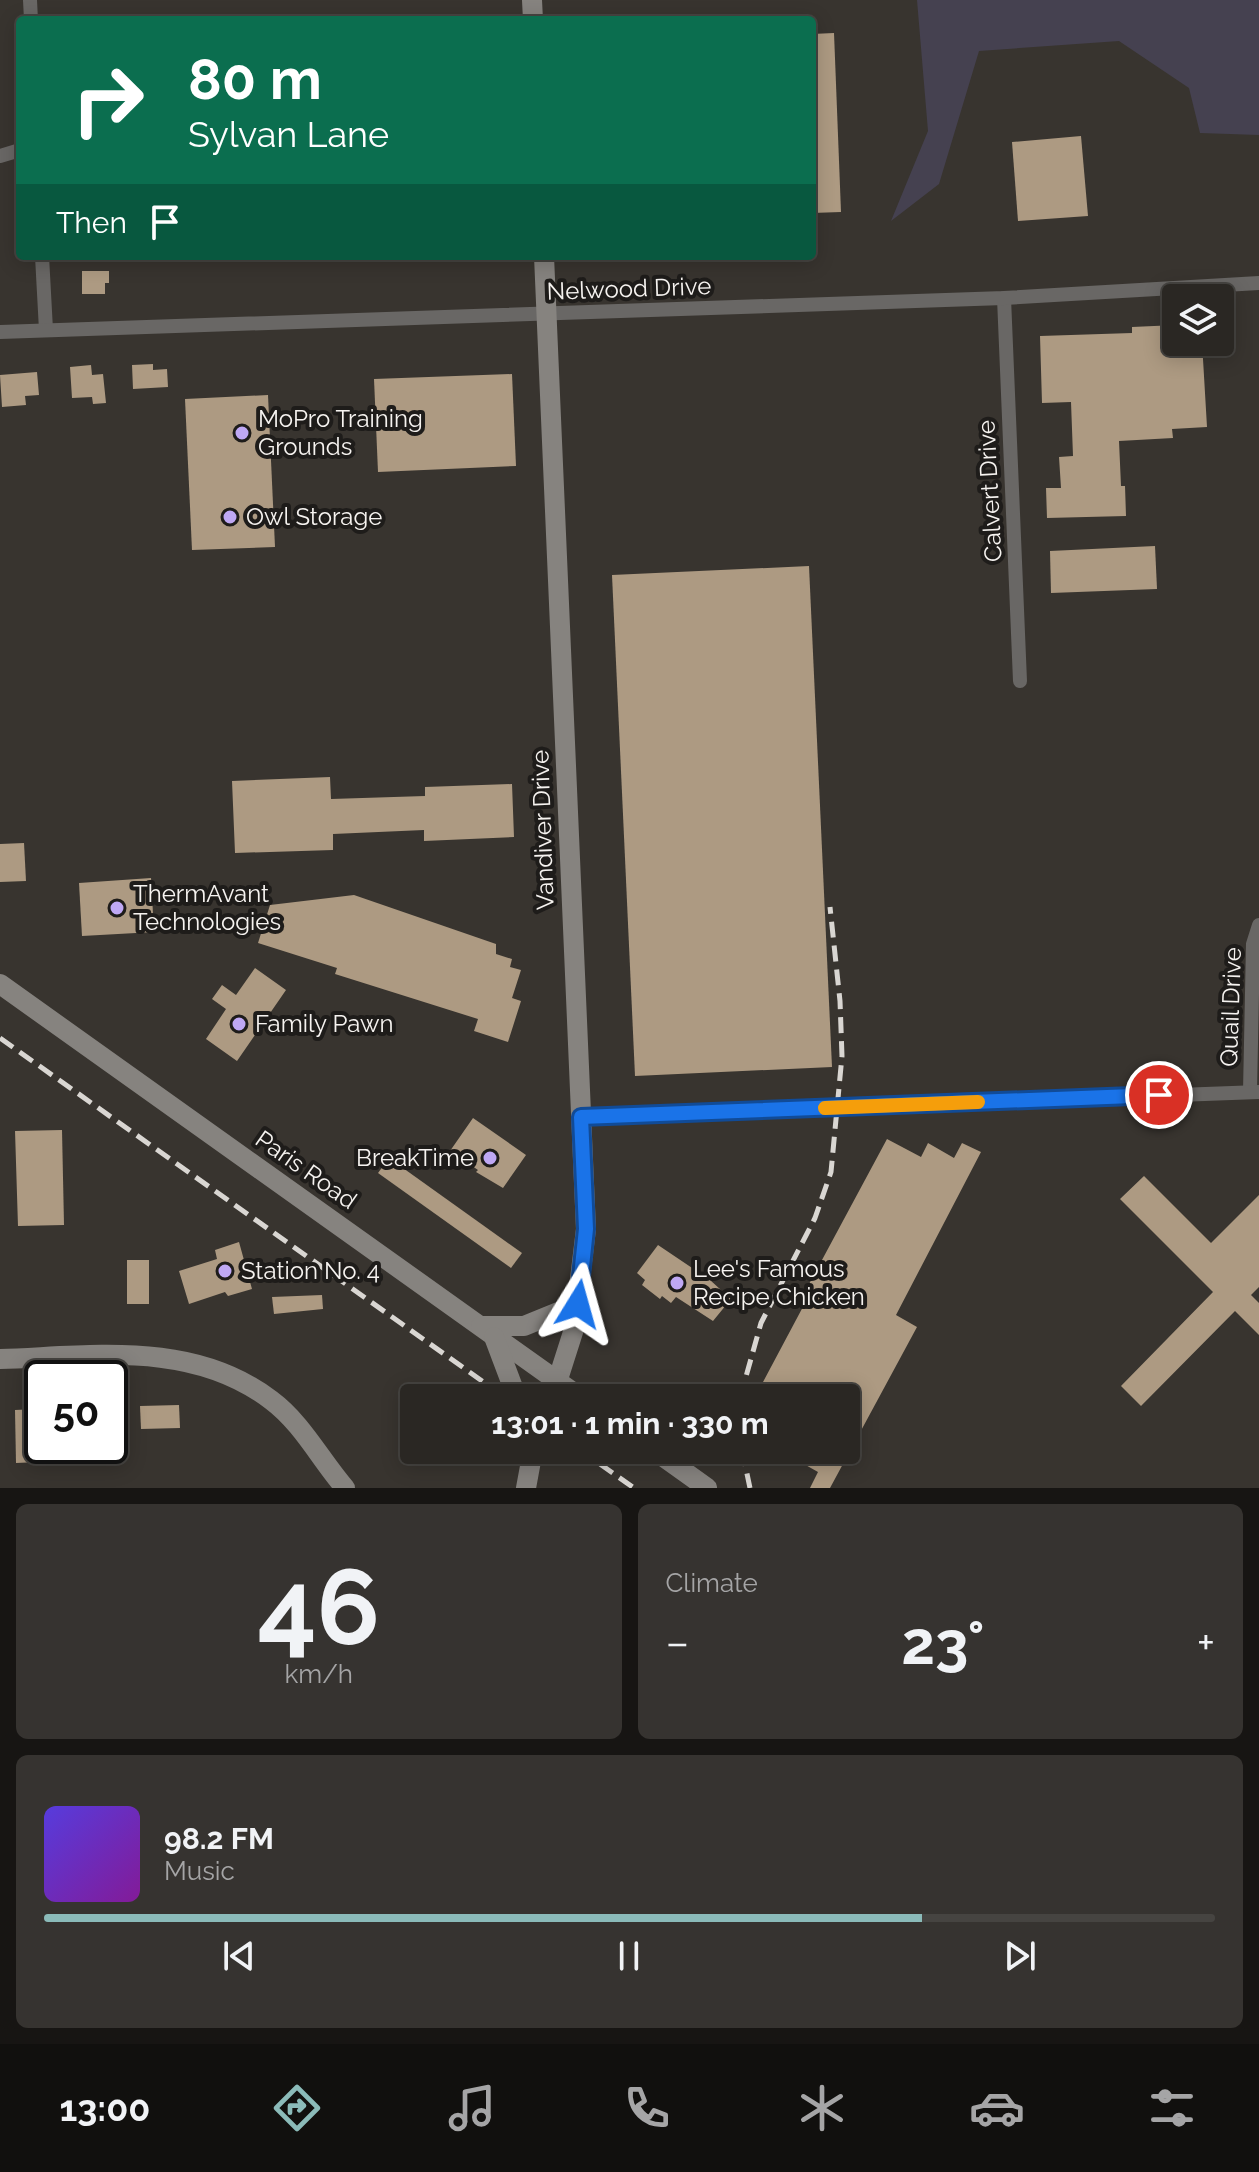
<!DOCTYPE html>
<html lang="en">
<head>
<meta charset="utf-8">
<style>
  :root { --surface:#2a2723; --page:#363330; --text:#f1f3f6; --muted:#a5a5a6; --line:#464441; --accent:#8bbbb9 }
  body { margin:0; font-family:Raleway,sans-serif; background:var(--page); color:var(--text); height:100vh; display:flex; flex-direction:column; font-size:30px; white-space:nowrap }
  * { box-sizing:border-box; margin:0 }
  p { font-size:26px; color:var(--muted) }
  .icon { flex:none; width:44px; height:44px; fill:none; stroke:currentColor; stroke-width:2; stroke-linecap:round; stroke-linejoin:round }
  .map { position:relative; height:1488px; overflow:hidden }
  .side { display:flex; flex-direction:column; gap:16px; padding:16px; background:#171513; flex:1 }
  .side>* { flex:none }
  .top-card { position:absolute; left:16px; top:16px; width:800px; height:244px; border-radius:8px; box-shadow:0 4px 20px #0003,0 0 0 2px var(--line); background:#0b6e4f; color:#fff; overflow:hidden }
  .controls { position:absolute; left:1162px; top:284px; display:grid; gap:16px }
  .controls a { display:grid; place-items:center; width:72px; height:72px; border-radius:8px; background:var(--surface); box-shadow:0 4px 20px #0003,0 0 0 2px var(--line); font-size:40px }
  .speed { position:absolute; left:24px; top:1360px; display:flex; gap:16px; font-size:40px; font-weight:700; text-align:center }
  .speed>* { display:grid; place-content:center; width:104px; height:104px; border-radius:50%; background:var(--surface); box-shadow:0 4px 20px #0003,0 0 0 2px var(--line); line-height:1 }
  .speed .limit { border:4px solid #111; border-radius:12px; background:#fff; color:#111 }
  .pin { position:absolute; display:grid; place-items:center; width:68px; height:68px; color:#fff; margin:-34px; border:4px solid #fff; border-radius:50%; box-shadow:0 2px 8px #0007 }
  .me { position:absolute; width:88px; margin:-44px; rotate:8deg; stroke-linejoin:round; filter:drop-shadow(0 0 6px #0008) }
  .turn { display:flex; align-items:center; gap:28px; height:168px; padding:0 40px; font-size:36px }
  .turn .icon { width:104px; height:104px; stroke-width:2.5 }
  .turn b { display:block; font-size:56px; line-height:68px }
  .then { display:flex; align-items:center; height:76px; padding:0 40px; background:#0003; gap:16px; font-size:30px }
  .big { font-size:60px; font-weight:700; line-height:1.1 }
  .side .card { flex:1; display:flex; flex-direction:column; justify-content:center; gap:12px; min-width:0; padding:0 28px; border-radius:12px; background:var(--page) }
  .side .dial { align-items:center; gap:0 }
  .dial b { font-size:104px; line-height:1 }
  .song { display:flex; align-items:center; gap:24px }
  .cover { width:96px; height:96px; border-radius:12px; background:linear-gradient(135deg,hsl(250 70% 55%),hsl(290 70% 35%)) }
  .played { height:8px; border-radius:4px; background:linear-gradient(90deg,var(--accent) 75%,var(--line) 75%) }
  .keys { display:flex; justify-content:space-around; direction:ltr }
  .heat { display:flex; justify-content:space-between; align-items:center; font-size:44px; direction:ltr }
  .side .tiles { flex:1; display:grid; gap:16px; grid-template-columns:1fr 1fr }
  .card:last-child { grid-column:span 2 }
  .trip { position:absolute; left:400px; top:1384px; width:460px; height:80px; border-radius:8px; background:var(--surface); box-shadow:0 4px 20px #0003,0 0 0 2px var(--line); font-weight:700; line-height:80px; text-align:center }
  .tab-bar { display:flex; height:128px; justify-content:space-around; align-items:center; background:#11100e; color:var(--muted) }
  .tab-bar .icon { width:56px; height:56px }
  .tab-bar .on { color:var(--accent) }
  .tab-bar b { font-size:36px; color:var(--text) }
  .map>svg:first-child { display:block }
</style>
</head>
<body>
<div class="map">
<svg width="1259" height="1488" viewBox="0 0 1259 1488">
  <rect width="100%" height="100%" fill="#38342f"/>
  <polygon fill="#454150" points="917,0 1259,0 1259,135 1200,133 1189,88 1119,41 979,51 939,184 891,221 928,131"/>
  <g fill="#ad9a82">
    <polygon points="834,33 841,212 812,213 812,34"/>
    <polygon points="1081,136 1088,216 1018,221 1012,142"/>
    <polygon points="82,271 109,271 109,283 105,283 105,294 82,294"/>
    <polygon points="1176,325 1176,342 1202,342 1207,427 1172,429 1173,438 1119,441 1121,486 1125,486 1126,516 1047,518 1046,488 1061,488 1059,457 1073,456 1071,402 1042,403 1040,336 1132,333 1132,327"/>
    <polygon points="153,364 153,370 167,369 168,387 133,389 132,365"/>
    <polygon points="91,365 92,375 103,374 106,403 93,404 92,397 72,398 70,367"/>
    <polygon points="37,372 39,395 25,396 26,405 2,407 0,375"/>
    <polygon points="512,374 516,466 378,472 374,379"/>
    <polygon points="268,395 275,547 192,550 185,399"/>
    <polygon points="1155,546 1157,589 1051,593 1050,551"/>
    <polygon points="809,566 832,1067 635,1076 612,575"/>
    <polygon points="330,777 331,799 425,796 425,787 512,784 514,837 424,841 424,830 333,834 333,850 235,853 232,781"/>
    <polygon points="24,843 26,881 0,882 0,844"/>
    <polygon points="151,878 154,932 82,936 79,883"/>
    <polygon points="354,895 496,944 496,954 512,959 510,967 521,970 512,998 521,1001 508,1042 474,1031 478,1019 335,974 337,968 258,943 270,905"/>
    <polygon points="255,968 286,990 237,1061 206,1039 226,1009 212,999 222,985 236,995"/>
    <polygon points="473,1118 526,1155 503,1188 476,1172 478,1170 450,1151"/>
    <polygon points="62,1130 64,1225 18,1226 15,1131"/>
    <polygon points="887,1139 921,1157 928,1143 954,1158 962,1143 981,1152 896,1315 917,1327 830,1488 810,1488 818,1472 779,1450 846,1450 846,1421 859,1398 792,1398 763,1382 813,1288 808,1286"/>
    <polygon points="389,1158 522,1253 511,1268 378,1173"/>
    <polygon points="1144,1176 1211,1243 1259,1195 1259,1287 1251,1295 1259,1303 1259,1335 1235,1311 1141,1406 1121,1386 1213,1292 1120,1199"/>
    <polygon points="239,1242 252,1289 228,1296 225,1292 189,1304 179,1271 217,1259 215,1250"/>
    <polygon points="658,1245 710,1280 731,1299 713,1321 676,1297 671,1303 662,1296 660,1299 642,1285 645,1280 637,1273"/>
    <rect x="127" y="1260" width="22" height="44"/>
    <polygon points="322,1295 323,1309 274,1314 272,1297"/>
    <polygon points="179,1405 180,1428 141,1429 140,1406"/>
    <polygon points="36,1409 39,1462 16,1463 15,1410"/>
  </g>
  <g fill="none" stroke-linecap="round" stroke-linejoin="round">
    <g stroke="#696765" stroke-width="14">
      <polyline points="30,0 31,20"/>
      <polyline points="0,156 20,150"/>
      <polyline points="42,256 46,330"/>
      <polyline points="1004,298 1020,681"/>
      <polyline points="0,332 1004,298 1259,283"/>
      <polyline points="1250,1092 1253,944 1259,925"/>
      <polyline points="581,1117 1259,1092"/>
    </g>
    <g stroke="#86837f" stroke-width="20">
      <polyline points="532,0 533,20"/>
      <polyline points="544,256 586,1229 574,1329 552,1398"/>
      <polyline points="0,984 581,1398"/>
      <polyline points="481,1326 524,1326 578,1304"/>
      <polyline points="494,1337 517,1398"/>
      <path d="M0 1359C93 1356 192 1340 271 1400 302 1423 320 1459 345 1488"/>
      <polyline points="654,1450 707,1488"/>
      <polyline points="526,1488 533,1450"/>
    </g>
    <g stroke="#d9d6d2" stroke-width="5" stroke-dasharray="16 8" stroke-linecap="butt">
      <polyline points="0,1038 506,1398"/>
      <polyline points="740,1398 761,1323 815,1218 831,1172 842,1056 840,1001 830,907"/>
      <polyline points="580,1450 634,1488"/>
      <polyline points="742,1450 750,1488"/>
    </g>
  </g>
  <g fill="none" stroke-linecap="round" stroke-linejoin="round">
    <defs>
      <polyline id="route" points="578,1304 586,1229 581,1117 1159,1095"/>
    </defs>
    <use href="#route" stroke="#114b97" stroke-width="20"/>
    <use href="#route" stroke="#1a73e8" stroke-width="14"/>
    <polyline stroke="#f59e0b" stroke-width="14" points="825,1108 978,1102"/>
  </g>
  <g fill="#bfa8f4" stroke="#1e1c1a" stroke-width="3">
    <circle cx="242" cy="433" r="8"/>
    <circle cx="230" cy="517" r="8"/>
    <circle cx="117" cy="908" r="8"/>
    <circle cx="239" cy="1024" r="8"/>
    <circle cx="490" cy="1158" r="8"/>
    <circle cx="225" cy="1271" r="8"/>
    <circle cx="677" cy="1283" r="8"/>
  </g>
  <g text-anchor="middle" stroke-width="8" stroke-linejoin="round" paint-order="stroke">
    <g font-size="24" fill="#f6f3f0" stroke="#1e1c1a">
      <text transform="translate(629 289) rotate(-2)" y="8">Nelwood Drive</text>
      <text transform="translate(990 491) rotate(-93)" y="8">Calvert Drive</text>
      <text transform="translate(543 830) rotate(-92)" y="8">Vandiver Drive</text>
      <text transform="translate(1231 1007) rotate(-88)" y="8">Quail Drive</text>
      <text transform="translate(306 1170) rotate(35)" y="8">Paris Road</text>
    </g>
    <g font-size="24" fill="#f6f3f0" stroke="#1e1c1a" text-anchor="start">
      <text x="258" y="427">MoPro Training<tspan x="258" dy="28">Grounds</tspan></text>
      <text x="246" y="525">Owl Storage</text>
      <text x="133" y="902">ThermAvant<tspan x="133" dy="28">Technologies</tspan></text>
      <text x="255" y="1032">Family Pawn</text>
      <text x="474" y="1166" text-anchor="end">BreakTime</text>
      <text x="693" y="1277">Lee's Famous<tspan x="693" dy="28">Recipe Chicken</tspan></text>
      <text x="241" y="1279">Station No. 4</text>
    </g>
  </g>
</svg>
<div class="controls">
<a><svg class="icon" aria-label="layers" viewBox="0 0 24 24"><path d="M12 4l9 5-9 5-9-5zM3 14l9 5 9-5"/></svg></a>
</div>
<div class="speed"><div class="limit">50</div></div>
<div class="pin" style="left:1159px;top:1095px;background:#d93025"><svg class="icon" aria-label="arrive" viewBox="0 0 24 24"><path d="M6 21V4h12l-3 4 3 4H6"/></svg></div>
<svg class="me" style="left:578px;top:1304px" viewBox="-20 -20 40 40"><path d="M0-17L14 15 0 8-14 15z" fill="#1a73e8" stroke="#fff" stroke-width="4"/></svg>
<div class="trip">13:01 · 1 min · 330 m</div>
<div class="top-card">
<div class="turn"><svg class="icon" aria-label="right" viewBox="0 0 24 24"><path d="M7 20v-9h11M14 6l5 5-5 5"/></svg><div><b>80 m</b>Sylvan Lane</div></div>
<div class="then">Then<svg class="icon" aria-label="arrive" viewBox="0 0 24 24"><path d="M6 21V4h12l-3 4 3 4H6"/></svg></div>
</div>
</div>
<section class="side">
<div class="tiles">
<div class="card dial"><b>46</b><p>km/h</p></div>
<div class="card"><p>Climate</p>
<div class="heat"><a>−</a><b class="big">23°</b><a>+</a></div>
</div>
<div class="card">
<div class="song"><i class="cover"></i><div><b>98.2 FM</b><p>Music</p></div></div>
<div class="played"></div>
<div class="keys"><svg class="icon" aria-label="previous" viewBox="0 0 24 24"><path d="M18 5L8 12l10 7zM5 5v14"/></svg><svg class="icon" aria-label="pause" viewBox="0 0 24 24"><path d="M8 5v14M16 5v14"/></svg><svg class="icon" aria-label="next" viewBox="0 0 24 24"><path d="M6 5l10 7-10 7zM19 5v14"/></svg></div>
</div>
</div>
</section>
<nav class="tab-bar">
<b>13:00</b>
<svg class="icon on" aria-label="directions" viewBox="0 0 24 24"><path d="M12 3l9 9-9 9-9-9zM9 14v-3h6M13 9l2 2-2 2"/></svg>
<svg class="icon" aria-label="music" viewBox="0 0 24 24"><path d="M9 18V5l10-2v13"/><circle cx="6" cy="18" r="3"/><circle cx="16" cy="16" r="3"/></svg>
<svg class="icon" aria-label="phone" viewBox="0 0 24 24"><path d="M5 4h4l2 5-3 2q2 4 5 5l2-3 5 2v4C11 20 4 13 5 4z"/></svg>
<svg class="icon" aria-label="climate" viewBox="0 0 24 24"><path d="M12 3v18M4 7l16 10M4 17L20 7"/></svg>
<svg class="icon" aria-label="car" viewBox="0 0 24 24"><path d="M5 17H2v-5l4-1 3-4h7l3 4 3 1v5h-3M9 17h6M6 11h13"/><circle cx="7" cy="17" r="2"/><circle cx="17" cy="17" r="2"/></svg>
<svg class="icon" aria-label="filters" viewBox="0 0 24 24"><path d="M4 7h16M4 17h16"/><circle cx="9" cy="7" r="2"/><circle cx="15" cy="17" r="2"/></svg>
</nav>
</body>
</html>
